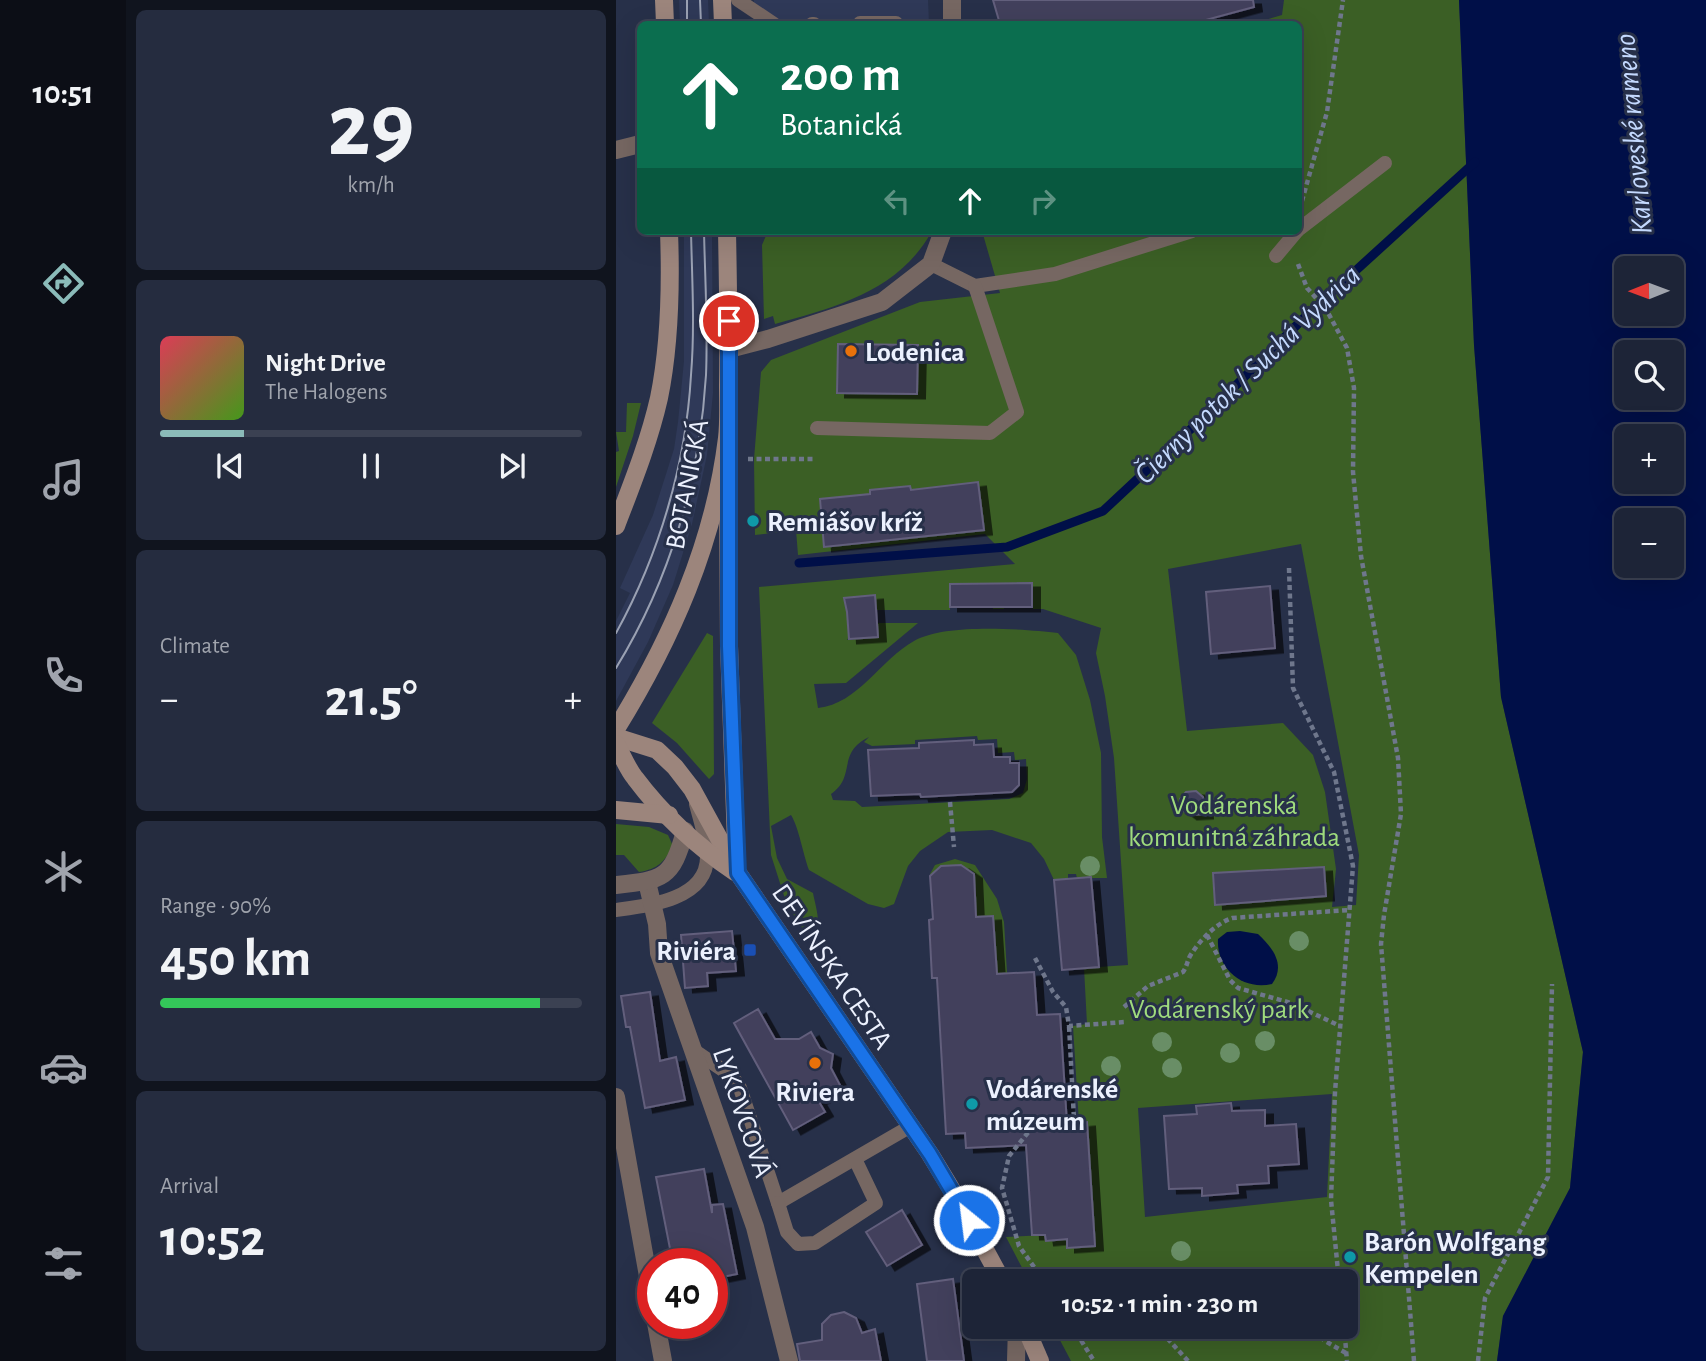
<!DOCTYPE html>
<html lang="en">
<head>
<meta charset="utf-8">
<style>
  :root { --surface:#1d2437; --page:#252c3f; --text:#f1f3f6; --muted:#a0a4ad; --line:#3b4152; --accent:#8bbbb9 }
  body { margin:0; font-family:"Alegreya Sans",sans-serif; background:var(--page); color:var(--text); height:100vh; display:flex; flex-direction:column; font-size:26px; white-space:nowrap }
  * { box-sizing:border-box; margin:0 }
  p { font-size:23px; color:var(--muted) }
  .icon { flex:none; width:38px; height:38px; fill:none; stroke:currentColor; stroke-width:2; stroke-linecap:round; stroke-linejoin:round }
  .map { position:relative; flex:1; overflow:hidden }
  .details { display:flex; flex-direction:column; gap:10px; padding:10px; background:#10141e; width:490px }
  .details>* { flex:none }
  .guide { position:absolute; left:21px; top:21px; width:665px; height:214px; border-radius:10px; box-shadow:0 7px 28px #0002,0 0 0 2px var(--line); background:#0b6e4f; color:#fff; overflow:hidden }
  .needle { width:46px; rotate:269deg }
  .buttons { position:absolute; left:998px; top:256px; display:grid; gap:14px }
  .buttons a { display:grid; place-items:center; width:70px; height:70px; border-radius:10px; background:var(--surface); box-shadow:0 7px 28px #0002,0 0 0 2px var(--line); font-size:35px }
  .speed { position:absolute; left:21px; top:1248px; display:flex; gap:14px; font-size:35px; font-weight:700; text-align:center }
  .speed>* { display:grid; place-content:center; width:91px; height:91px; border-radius:50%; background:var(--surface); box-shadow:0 7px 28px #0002,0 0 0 2px var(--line); line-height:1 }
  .speed .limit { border:10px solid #d22; background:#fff; color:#111 }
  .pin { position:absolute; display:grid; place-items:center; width:60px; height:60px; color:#fff; margin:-30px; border:4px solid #fff; border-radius:50%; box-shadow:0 2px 7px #0007 }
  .me { position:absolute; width:77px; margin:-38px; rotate:331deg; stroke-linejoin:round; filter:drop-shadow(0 0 5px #0008) }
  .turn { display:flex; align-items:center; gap:24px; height:147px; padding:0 28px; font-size:32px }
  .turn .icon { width:91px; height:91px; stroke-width:2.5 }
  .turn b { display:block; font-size:49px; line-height:60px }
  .lanes { display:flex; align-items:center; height:66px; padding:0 28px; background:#0003; justify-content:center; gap:35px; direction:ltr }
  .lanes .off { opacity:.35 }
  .big { font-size:52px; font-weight:700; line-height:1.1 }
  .details .card { flex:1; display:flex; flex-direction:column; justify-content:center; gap:10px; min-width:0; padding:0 24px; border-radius:10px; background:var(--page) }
  .details .dial { align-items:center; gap:0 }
  .dial b { font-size:91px; line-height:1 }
  .song { display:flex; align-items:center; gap:21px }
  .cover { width:84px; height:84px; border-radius:10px; background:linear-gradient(135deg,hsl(350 70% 55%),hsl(100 70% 35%)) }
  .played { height:7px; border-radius:4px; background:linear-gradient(90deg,var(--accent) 20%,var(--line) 20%) }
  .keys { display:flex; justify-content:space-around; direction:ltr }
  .heat { display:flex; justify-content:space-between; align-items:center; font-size:38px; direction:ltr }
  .charge { height:10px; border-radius:5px; background:linear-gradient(90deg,#34c759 90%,var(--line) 0) }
  .trip { position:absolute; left:346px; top:1269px; width:396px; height:70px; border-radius:10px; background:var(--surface); box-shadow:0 7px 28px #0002,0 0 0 2px var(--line); font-weight:700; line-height:70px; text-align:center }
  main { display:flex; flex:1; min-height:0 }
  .dock { display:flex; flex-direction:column; width:126px; justify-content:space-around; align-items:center; background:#0c0e16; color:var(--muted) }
  .dock .icon { width:49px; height:49px }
  .dock .selected { color:var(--accent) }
  .dock b { font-size:32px; color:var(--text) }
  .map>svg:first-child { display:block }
</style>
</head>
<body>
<main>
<nav class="dock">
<b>10:51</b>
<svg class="icon selected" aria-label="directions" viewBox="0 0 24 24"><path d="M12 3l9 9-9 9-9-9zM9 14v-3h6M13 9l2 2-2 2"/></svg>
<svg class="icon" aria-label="music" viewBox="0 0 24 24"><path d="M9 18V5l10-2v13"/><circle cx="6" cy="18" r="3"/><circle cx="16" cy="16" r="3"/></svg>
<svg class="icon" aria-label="phone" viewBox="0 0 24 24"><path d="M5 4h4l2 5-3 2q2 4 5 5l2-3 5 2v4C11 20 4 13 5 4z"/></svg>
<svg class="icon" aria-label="climate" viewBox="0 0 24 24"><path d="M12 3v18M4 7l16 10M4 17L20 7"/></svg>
<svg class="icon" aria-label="car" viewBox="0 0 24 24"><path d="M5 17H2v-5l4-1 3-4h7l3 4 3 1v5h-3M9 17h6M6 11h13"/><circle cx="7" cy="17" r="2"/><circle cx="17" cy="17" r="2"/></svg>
<svg class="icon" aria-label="filters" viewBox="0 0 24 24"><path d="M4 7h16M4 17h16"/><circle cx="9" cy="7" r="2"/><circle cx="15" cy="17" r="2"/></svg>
</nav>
<section class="details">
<div class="card dial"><b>29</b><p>km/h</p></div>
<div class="card">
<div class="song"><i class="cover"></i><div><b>Night Drive</b><p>The Halogens</p></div></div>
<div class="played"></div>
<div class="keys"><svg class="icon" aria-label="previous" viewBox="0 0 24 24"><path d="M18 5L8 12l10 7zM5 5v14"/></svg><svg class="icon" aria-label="pause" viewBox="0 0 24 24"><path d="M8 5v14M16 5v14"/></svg><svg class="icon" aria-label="next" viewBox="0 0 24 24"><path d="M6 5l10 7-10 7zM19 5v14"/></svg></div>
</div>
<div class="card"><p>Climate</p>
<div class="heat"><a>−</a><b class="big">21.5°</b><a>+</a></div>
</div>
<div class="card"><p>Range · 90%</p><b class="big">450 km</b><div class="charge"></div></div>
<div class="card"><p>Arrival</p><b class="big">10:52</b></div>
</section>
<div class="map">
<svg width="1090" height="1361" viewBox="0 0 1090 1361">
  <defs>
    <filter id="shadow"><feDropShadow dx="8" dy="4.5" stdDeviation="0" flood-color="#0009"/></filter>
  </defs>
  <rect width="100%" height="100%" fill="#273049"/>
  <g fill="#2f3958">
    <polygon points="63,0 92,0 93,24 64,24"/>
    <polygon points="138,0 312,0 313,24 138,24"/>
    <polygon points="68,231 96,231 97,393 91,455 76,524 57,585 32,642 0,701 0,621 14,593 4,588 37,515 58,449 62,422 68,361"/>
  </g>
  <g fill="#3b5f25" fill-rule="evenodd">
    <path d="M668 0H843L858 345 885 697 967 1052 954 1188 887 1316 881 1361H455L437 1327 730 1326V1281H413L390 1237 429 1235 451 1239V1247L479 1245 471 1123H463L457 1026 471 1024 468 968 512 965 498 758 489 696 480 653 485 628 427 609H417L416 583 388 584V609H377L376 584H334V610H261L258 595 228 598 230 599 233 637 231 640 261 637 262 623H302L230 683 198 684 202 708C242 704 265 659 298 641 329 623 406 629 442 633L460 655 474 700 485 753 486 837 491 878H461L460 874H452V879L438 880 428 859 415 843 376 830 332 832 304 851 292 866 278 904 268 908 252 904 193 870C187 854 183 828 175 815L155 826 161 858 171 879 197 893C200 909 208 929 194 940L171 905 155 855 143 587 399 564 369 534 182 555 180 530 139 535 138 459 145 372 155 360 304 302 384 293 366 231H682V24H635L666 15ZM685 544 743 855 740 905 716 907 720 869 709 792 697 755 667 723 571 731 552 569ZM361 736 362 740 381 739 382 753 398 752 399 760 410 759 411 779 407 793 393 799 246 807 239 801 217 800 215 794C241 776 220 753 253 737L248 742 256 746 299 744V740ZM716 1094 711 1197 529 1217 522 1108Z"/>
    <path d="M152 231H316C283 291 220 307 159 324L157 316 148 319 146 245Z"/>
    <polygon points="11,403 25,403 17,436 0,487 0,452 3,451 0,432 10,432"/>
    <polygon points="91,633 97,636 98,774 93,779 61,743 36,723"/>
    <path d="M0 824 33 827 52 835 57 846C48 862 42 869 23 872L8 855H0Z"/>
    <polygon points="339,859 359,865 381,899 388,922 391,973 381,974 360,917 357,871 349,871 345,865 325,866 323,873 314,874 319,865"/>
  </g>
  <g fill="#000f48" fill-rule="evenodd">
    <path d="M843 0H1090V1361H881L887 1316 954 1188 967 1052 885 697 858 345ZM1010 268H1055V313H1010ZM1010 352H1055V397H1010ZM1010 436H1055V481H1010ZM1010 520H1055V565H1010Z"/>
    <path d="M624 931 642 934C657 948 670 965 656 984 627 991 600 969 602 939L611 932Z"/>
  </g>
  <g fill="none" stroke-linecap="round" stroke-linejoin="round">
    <polyline stroke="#000f48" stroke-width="9" points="183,563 391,547 487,511 592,413 692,314 859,162"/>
  </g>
  <g fill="#433f5b" stroke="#625e7c" stroke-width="2" filter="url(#shadow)">
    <polygon points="377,0 637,0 638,7 575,24 384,24"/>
    <polygon points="222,344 302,345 301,394 221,393"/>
    <polygon points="362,482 368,530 208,547 204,499 254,494 254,490 294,486 295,490"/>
    <polygon points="416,583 416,607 334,607 334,584"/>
    <polygon points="654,586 659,648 595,654 590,592"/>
    <polygon points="259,595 262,637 233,639 231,612 228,598"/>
    <polygon points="358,740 358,745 377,744 378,757 394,757 394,763 403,763 403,785 396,792 305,797 304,794 255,796 252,750 303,748 303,743"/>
    <polygon points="580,791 587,797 589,814 573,815 565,809 564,799 570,792"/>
    <polygon points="345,865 358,874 360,917 377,916 381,974 418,972 421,1015 444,1014 451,1124 471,1122 479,1246 451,1248 451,1239 430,1241 429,1235 416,1235 410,1145 350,1148 349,1133 330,1134 321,978 316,978 313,920 317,919 314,876 325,866"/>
    <polygon points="708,867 710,896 599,905 597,873"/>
    <polygon points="475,877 483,967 446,970 438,880"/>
    <polygon points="116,931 120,971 91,973 92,986 69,988 65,935"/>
    <polygon points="34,992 44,1061 60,1057 69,1100 29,1108 14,1027 10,1027 5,996"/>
    <polygon points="142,1009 159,1039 183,1039 195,1032 204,1048 217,1054 215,1068 225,1087 202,1100 209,1112 177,1130 118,1023"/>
    <polygon points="615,1103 616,1111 649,1110 649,1126 680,1124 683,1164 652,1166 653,1183 621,1185 622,1193 586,1196 586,1188 553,1189 548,1116 581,1114 580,1106"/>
    <polygon points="88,1169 96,1213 96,1205 107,1204 121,1274 96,1279 96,1264 57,1264 40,1177"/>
    <polygon points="286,1210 306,1245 271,1266 250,1232"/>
    <polygon points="337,1279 348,1361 311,1361 301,1284"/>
    <polygon points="228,1312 240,1318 246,1333 259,1329 265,1361 184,1361 181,1344 206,1340 206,1324 215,1315"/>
  </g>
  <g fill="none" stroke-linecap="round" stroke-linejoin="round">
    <g stroke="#6f778c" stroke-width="4.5" stroke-dasharray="5 3.5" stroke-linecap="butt">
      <polyline points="686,201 711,112 727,0"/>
      <polyline points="682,264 691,288 710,309 731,348 738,388 737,472 745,556 782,758 785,814 768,915 765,944 798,1361"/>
      <polyline points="132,459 197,459"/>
      <polyline points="673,568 677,688 718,772 737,866 719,1092 715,1200 723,1281"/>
      <polyline points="334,802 338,847"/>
      <polyline points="591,935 614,980 622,988 675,1003 724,1026"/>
      <polyline points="419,958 437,992 450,1007 453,1026 509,1022"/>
      <path d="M508 1007 532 986 567 972C571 966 571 962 574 956 584 940 599 924 616 918L733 910"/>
      <polyline points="428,1281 403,1246 386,1188 393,1156 423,1119 458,1119 453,1026"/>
      <polyline points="667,1281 673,1281"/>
      <polyline points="456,1326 478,1361"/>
      <polyline points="540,1326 572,1361"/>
      <polyline points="691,1326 709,1341 730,1353"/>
      <polyline points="728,1326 731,1361"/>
      <polyline points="862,1361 869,1298 932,1177 936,984"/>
    </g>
    <g stroke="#766762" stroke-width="14">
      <polyline points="122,0 158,24"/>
      <polyline points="244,23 280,23"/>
      <polyline points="196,24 198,24"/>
      <polyline points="682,230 769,163"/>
      <polyline points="660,256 681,231"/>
      <polyline points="315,264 359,286 439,274 576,231"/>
      <polyline points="201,428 374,433 401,412 359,286"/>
      <path d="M0 910C31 906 91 900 91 857 91 840 84 820 80 804"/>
      <polyline points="79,1051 117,1077 124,1088 162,1203 295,1126"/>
      <polyline points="162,1203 171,1232 182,1244 199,1243 260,1203 239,1159"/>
    </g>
    <g stroke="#766762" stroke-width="18">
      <polyline points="336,0 336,24"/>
      <polyline points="0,150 24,144"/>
      <polyline points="113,349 152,339 266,302 315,264 327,231"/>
      <polyline points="31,882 41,924 43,953 139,1227 173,1361"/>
      <path d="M0 885C47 880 56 879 69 831"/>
      <polyline points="0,1097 37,1304"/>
      <polyline points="40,1323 47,1361"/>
      <polyline points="400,1361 401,1326"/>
    </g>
    <g stroke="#9c857c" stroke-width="18">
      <polyline points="48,0 49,24"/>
      <polyline points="106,0 107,24"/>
      <polyline points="112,475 113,646 121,870"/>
      <path d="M0 526C16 484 33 442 43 398 54 344 55 286 53 231"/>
      <path d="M0 729C55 640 98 544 111 438 113 421 112 403 112 385 113 334 112 282 111 231"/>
      <polyline points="0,737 41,750 59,767 76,789 122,873 314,1154 342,1200 386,1281"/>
      <path d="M0 744C6 755 11 768 19 778 46 814 82 847 119 872"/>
      <polyline points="0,810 53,815"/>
      <polyline points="409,1326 424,1361"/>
    </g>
    <g stroke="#9aa1b3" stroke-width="2">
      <polyline points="71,0 71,24"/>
      <polyline points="84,0 85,24"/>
      <path d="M0 633C43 555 70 464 75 375 79 327 76 279 75 231"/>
      <path d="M0 668C54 580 84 478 90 375 92 327 89 279 88 231"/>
    </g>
  </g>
  <g fill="#698e66">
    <circle cx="474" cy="866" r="10"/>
    <circle cx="683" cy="941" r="10"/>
    <circle cx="649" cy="1041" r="10"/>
    <circle cx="546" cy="1042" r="10"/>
    <circle cx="614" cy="1053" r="10"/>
    <circle cx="495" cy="1066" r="10"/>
    <circle cx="556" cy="1068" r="10"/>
    <circle cx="565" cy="1251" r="10"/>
  </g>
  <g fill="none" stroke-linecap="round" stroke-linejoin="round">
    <defs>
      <polyline id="route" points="113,321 113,646 122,873 314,1154 353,1220"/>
    </defs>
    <use href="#route" stroke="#114b97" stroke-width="18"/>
    <use href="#route" stroke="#1a73e8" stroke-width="12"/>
  </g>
  <g fill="#e8710a" stroke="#273049" stroke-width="2.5">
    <circle cx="235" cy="351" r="7"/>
    <circle cx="199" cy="1063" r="7"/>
  </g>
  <g fill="#0f9aa8" stroke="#273049" stroke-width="2.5">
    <circle cx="137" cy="521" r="7"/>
    <circle cx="356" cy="1104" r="7"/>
    <circle cx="734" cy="1257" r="7"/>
  </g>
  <rect fill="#1a4fb4" stroke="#273049" stroke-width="2.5" x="127" y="943" width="14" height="14" rx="3.5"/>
  <g text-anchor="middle" stroke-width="6" stroke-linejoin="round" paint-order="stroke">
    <g font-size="28" font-weight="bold" fill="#ecf1fe" stroke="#273049" text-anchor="start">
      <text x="249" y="361">Lodenica</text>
      <text x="151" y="531">Remiášov kríž</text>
      <text x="120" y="960" text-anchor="end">Riviéra</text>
      <text x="370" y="1098">Vodárenské<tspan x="370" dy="32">múzeum</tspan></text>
      <text x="199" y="1101" text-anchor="middle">Riviera</text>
      <text x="748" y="1251">Barón Wolfgang<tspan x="748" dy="32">Kempelen</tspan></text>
    </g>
    <g font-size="28" fill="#ecf1fe" stroke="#273049">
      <text transform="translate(70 484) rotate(-79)" y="10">BOTANICKÁ</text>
      <text transform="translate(217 966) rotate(56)" y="10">DEVÍNSKA CESTA</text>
      <text transform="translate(128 1112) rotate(71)" y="10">LYKOVCOVÁ</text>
    </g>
    <g font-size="28" fill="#9fdb7d" stroke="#273049">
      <text x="618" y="814">Vodárenská<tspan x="618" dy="32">komunitná záhrada</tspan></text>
      <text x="603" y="1018">Vodárenský park</text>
    </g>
    <g font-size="30" font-style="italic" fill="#c4d9fe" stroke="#273049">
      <text transform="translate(1017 134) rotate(-95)" y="10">Karloveské rameno</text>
      <text transform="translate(631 374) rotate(-44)" y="10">Čierny potok / Suchá Vydrica</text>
    </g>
  </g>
</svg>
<div class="buttons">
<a><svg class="needle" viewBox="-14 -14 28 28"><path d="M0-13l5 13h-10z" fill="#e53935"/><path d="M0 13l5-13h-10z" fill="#a0a4ad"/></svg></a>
<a><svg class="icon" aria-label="search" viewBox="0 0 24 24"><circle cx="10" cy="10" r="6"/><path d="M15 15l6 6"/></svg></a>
<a>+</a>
<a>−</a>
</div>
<div class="speed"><div class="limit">40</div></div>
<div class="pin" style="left:113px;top:321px;background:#d93025"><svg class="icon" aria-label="arrive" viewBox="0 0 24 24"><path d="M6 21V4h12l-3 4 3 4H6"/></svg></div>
<svg class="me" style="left:353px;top:1220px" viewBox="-20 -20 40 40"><circle r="17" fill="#1a73e8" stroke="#fff" stroke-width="3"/><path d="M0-11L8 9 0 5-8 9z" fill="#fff"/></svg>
<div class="trip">10:52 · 1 min · 230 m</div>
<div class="guide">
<div class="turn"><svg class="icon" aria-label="ahead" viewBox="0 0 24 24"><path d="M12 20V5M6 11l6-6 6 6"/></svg><div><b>200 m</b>Botanická</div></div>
<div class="lanes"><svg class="icon off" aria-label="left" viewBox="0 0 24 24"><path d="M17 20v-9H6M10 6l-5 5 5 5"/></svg><svg class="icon" aria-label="ahead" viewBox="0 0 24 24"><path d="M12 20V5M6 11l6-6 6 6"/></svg><svg class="icon off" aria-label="right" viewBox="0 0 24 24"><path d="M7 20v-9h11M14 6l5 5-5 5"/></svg></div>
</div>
</div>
</main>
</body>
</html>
